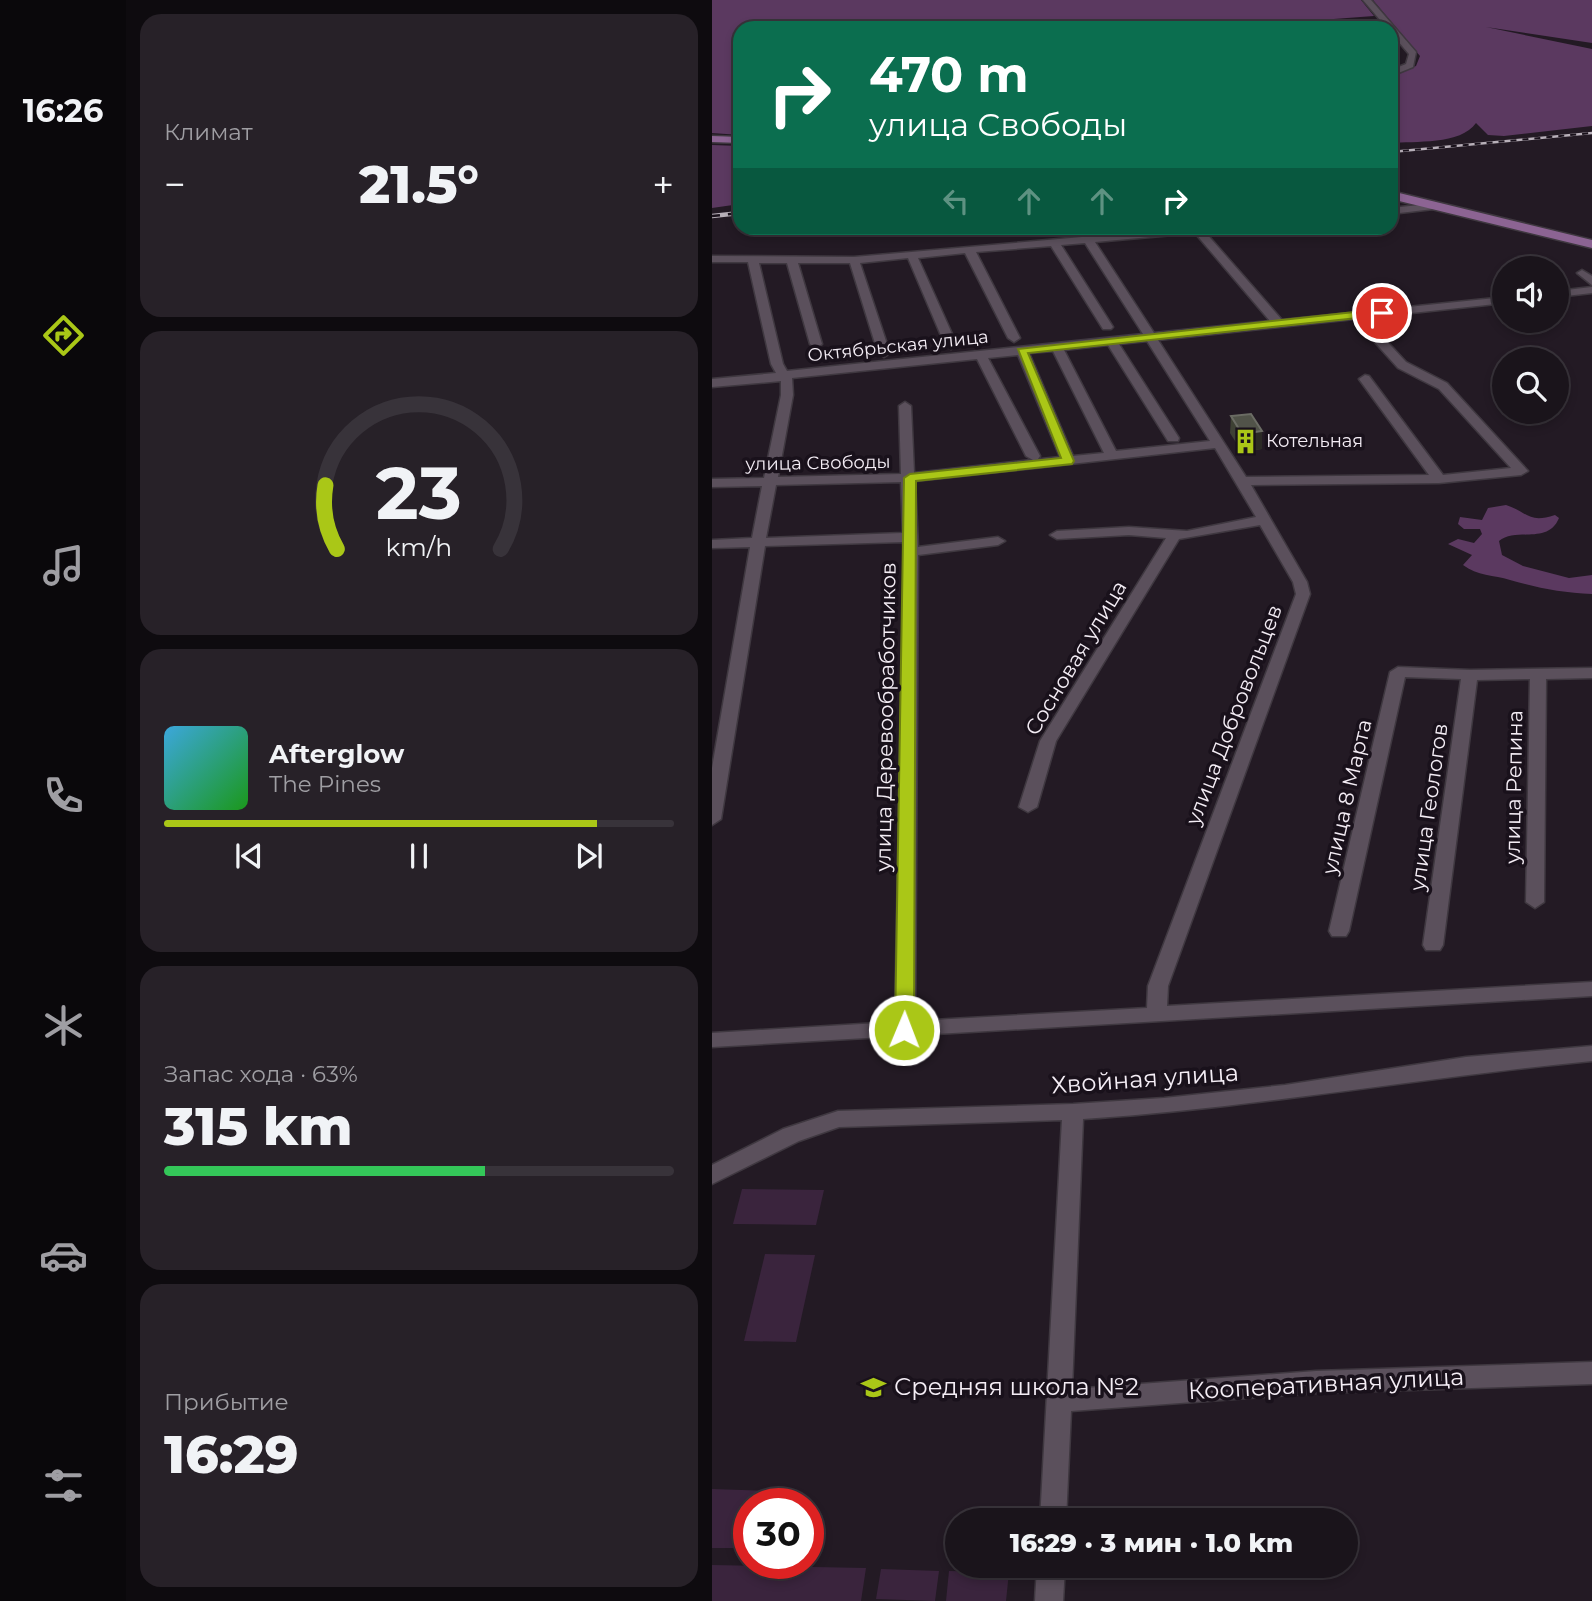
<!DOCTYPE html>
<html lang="ru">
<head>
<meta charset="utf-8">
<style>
  :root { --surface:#1a141b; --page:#272128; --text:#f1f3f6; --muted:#9f9ea3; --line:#38333a; --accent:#aac717 }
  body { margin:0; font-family:Montserrat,sans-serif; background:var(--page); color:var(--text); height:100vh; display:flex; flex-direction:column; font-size:26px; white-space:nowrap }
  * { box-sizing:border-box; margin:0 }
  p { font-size:23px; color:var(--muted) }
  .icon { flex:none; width:38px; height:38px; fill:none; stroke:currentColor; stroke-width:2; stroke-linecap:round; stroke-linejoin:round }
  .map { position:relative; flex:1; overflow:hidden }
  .drawer { display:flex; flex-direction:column; gap:14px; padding:14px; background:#0e0b0f; width:586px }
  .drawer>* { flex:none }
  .top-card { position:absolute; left:21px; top:21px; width:665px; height:214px; border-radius:21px; box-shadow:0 4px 10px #0003,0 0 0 2px var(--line); background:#0b6e4f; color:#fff; overflow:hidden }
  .controls { position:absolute; left:780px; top:256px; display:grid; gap:14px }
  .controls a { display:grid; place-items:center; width:77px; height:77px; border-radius:50%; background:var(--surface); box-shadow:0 4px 10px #0003,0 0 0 2px var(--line); font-size:35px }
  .speed { position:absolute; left:21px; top:1488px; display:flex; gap:14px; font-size:35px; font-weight:700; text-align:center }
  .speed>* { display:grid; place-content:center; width:91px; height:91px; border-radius:50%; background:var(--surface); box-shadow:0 4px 10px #0003,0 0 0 2px var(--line); line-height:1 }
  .speed .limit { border:10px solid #d22; background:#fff; color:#111 }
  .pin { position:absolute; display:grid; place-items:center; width:60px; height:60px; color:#fff; margin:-30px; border:4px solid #fff; border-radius:50%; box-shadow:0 2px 7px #0007 }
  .me { position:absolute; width:77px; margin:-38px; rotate:1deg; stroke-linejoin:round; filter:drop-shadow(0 0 5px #0008) }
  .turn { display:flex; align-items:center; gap:24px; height:147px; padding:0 21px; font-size:32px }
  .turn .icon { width:91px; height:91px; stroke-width:2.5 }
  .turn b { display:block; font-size:49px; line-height:60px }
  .lanes { display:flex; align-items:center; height:66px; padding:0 21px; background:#0003; justify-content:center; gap:35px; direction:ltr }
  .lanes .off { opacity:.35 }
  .big { font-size:52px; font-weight:800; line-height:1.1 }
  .drawer .card { flex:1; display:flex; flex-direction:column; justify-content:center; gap:10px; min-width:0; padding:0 24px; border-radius:21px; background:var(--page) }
  .drawer .dial { align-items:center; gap:0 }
  .dial svg { height:182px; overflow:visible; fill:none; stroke:var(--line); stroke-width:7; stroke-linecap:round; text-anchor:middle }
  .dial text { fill:var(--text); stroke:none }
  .song { display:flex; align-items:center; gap:21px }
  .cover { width:84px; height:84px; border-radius:10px; background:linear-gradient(135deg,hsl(200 70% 55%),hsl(120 70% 35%)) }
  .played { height:7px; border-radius:4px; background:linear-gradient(90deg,var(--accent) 85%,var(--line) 85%) }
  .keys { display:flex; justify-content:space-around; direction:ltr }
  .heat { display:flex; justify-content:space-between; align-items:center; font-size:38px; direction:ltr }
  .charge { height:10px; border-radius:5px; background:linear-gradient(90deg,#34c759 63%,var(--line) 0) }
  .trip { position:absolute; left:233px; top:1508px; width:413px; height:70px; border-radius:35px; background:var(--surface); box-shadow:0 4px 10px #0003,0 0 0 2px var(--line); font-weight:800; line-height:70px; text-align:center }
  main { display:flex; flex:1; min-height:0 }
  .tabs { display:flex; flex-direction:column; width:126px; justify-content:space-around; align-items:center; background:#0a080b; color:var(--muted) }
  .tabs .icon { width:49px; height:49px }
  .tabs .active { color:var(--accent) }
  .tabs b { font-size:32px; color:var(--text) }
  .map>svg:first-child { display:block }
</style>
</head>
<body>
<main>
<nav class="tabs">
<b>16:26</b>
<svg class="icon active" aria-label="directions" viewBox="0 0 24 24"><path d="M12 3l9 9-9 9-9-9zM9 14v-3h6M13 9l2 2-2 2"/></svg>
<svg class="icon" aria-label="music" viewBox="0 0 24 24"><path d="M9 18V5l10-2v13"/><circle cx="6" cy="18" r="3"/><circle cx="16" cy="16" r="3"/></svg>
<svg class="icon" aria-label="phone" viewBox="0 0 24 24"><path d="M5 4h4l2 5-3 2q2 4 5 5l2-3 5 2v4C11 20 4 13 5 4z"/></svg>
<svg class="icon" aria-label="climate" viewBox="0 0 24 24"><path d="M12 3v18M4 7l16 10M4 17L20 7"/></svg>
<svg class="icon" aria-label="car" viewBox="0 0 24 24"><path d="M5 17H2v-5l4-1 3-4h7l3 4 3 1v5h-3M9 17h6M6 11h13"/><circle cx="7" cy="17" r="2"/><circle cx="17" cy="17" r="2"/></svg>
<svg class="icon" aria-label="filters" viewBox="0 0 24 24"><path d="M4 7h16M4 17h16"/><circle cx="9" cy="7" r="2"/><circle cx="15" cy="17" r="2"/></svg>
</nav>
<section class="drawer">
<div class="card"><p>Климат</p>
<div class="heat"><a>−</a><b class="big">21.5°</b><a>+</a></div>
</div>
<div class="card dial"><svg viewBox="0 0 100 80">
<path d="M14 69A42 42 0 1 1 86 69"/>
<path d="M14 69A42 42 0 0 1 9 41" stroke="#aac717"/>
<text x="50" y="56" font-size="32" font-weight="700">23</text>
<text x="50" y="72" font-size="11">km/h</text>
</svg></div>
<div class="card">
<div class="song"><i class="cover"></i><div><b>Afterglow</b><p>The Pines</p></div></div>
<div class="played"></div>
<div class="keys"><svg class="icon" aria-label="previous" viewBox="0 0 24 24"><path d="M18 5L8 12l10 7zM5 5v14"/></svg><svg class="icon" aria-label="pause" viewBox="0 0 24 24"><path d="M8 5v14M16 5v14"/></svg><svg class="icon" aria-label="next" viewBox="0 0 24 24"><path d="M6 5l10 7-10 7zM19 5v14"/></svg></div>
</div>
<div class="card"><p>Запас хода · 63%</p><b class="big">315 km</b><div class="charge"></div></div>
<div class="card"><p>Прибытие</p><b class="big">16:29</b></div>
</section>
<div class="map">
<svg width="880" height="1601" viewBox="0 0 880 1601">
  <rect width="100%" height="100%" fill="#231a24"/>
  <g fill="#3a243d">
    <polygon points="30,1189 112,1190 104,1225 21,1224"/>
    <polygon points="53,1254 103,1255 84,1342 32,1341"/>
    <polygon points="0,1489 63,1491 60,1503 37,1503 37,1548 0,1548"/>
    <polygon points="0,1565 154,1568 149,1601 0,1601"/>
    <polygon points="169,1569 227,1571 223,1601 164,1599"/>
    <polygon points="237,1571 297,1572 294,1601 234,1601"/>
  </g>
  <g fill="#5b3960">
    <polygon points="0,0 649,0 662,16 500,28 28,28 28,135 0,133"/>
    <path d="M661 0H880V43L774 27 880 49V126L792 136 776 135 764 123C749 145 702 141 679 143V75L704 66 708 56Z"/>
    <polygon points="0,145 28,146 28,204 0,208"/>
    <path d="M794 505C816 512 816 524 843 515L847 518C836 545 804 527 787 541L790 555 811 566 857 578 880 575V594C850 593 826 588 798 580 782 575 765 576 751 565L760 555 736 544 746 539 762 543 770 534 768 529H752L746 524 748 517 770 520 776 508Z"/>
  </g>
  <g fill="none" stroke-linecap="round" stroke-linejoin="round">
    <defs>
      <g id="minor">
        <polygon points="651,0 659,0 704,52 701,67 679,76 679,70 694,64 697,54 679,33 679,28 675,28"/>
        <polygon points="726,203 730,204 730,208 679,214 679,208"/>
        <path d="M473 228H507L506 230 493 232 570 320 793 297V303L653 318 694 362 735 383 816 471 809 475 727 483 539 485 595 582 598 594 456 986 455 1006 880 982V996L0 1047V1033L183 1022 192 552 191 542 53 546 9 819 0 825V768L38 547 0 548V540L40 538 50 486 0 487V479L52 478 69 395V381L0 387V379L64 373 59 364 36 262H0V256L142 257ZM483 233 558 321 442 333 383 242ZM373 243 431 334 75 371 71 364 47 263H75L98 344 104 348 110 344 86 263H138L166 353 172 357 178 353 148 263 196 258 233 345 239 349 245 345 206 258 253 253 296 338 302 342 308 338 264 252 339 246 391 329H399L401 327 349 245ZM642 319 686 368 727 389 799 468 731 475 657 376 653 375 647 379 717 475 534 477 446 340ZM435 341 498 441 404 451 352 350 396 345 456 441H466L467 438 407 344ZM341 351 392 453 361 456 317 353ZM306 355 348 457 202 473 199 406 193 402 187 406 189 474 66 477 81 395 80 378 265 359 314 456 321 460 326 459 328 456 276 358ZM503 448 544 517 475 531 417 527 345 531 338 535 345 539 417 535 454 538 328 741 307 807 316 812 325 807 344 741 467 539 548 525 581 582 584 594 436 986 435 1008 203 1021 206 555 286 545 293 541 286 537 206 547 203 481ZM189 482 191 533 54 538 64 485Z"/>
        <polygon points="870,270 880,276 880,285 865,273"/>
        <polygon points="880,287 880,293 845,297 845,291"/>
        <polygon points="686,667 758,670 880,668 880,678 834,679 832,902 823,908 814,902 818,679 765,680 731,945 728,950 714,950 711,945 749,679 693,677 637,931 634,936 620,936 617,931 678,672"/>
        <path d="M880 1046V1061C710 1077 542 1108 371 1119L360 1389 604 1371 880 1362V1384L604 1393 359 1411 354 1521H328L350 1120 127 1127 87 1141 0 1184V1165L71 1129 126 1111 361 1104 452 1098 573 1085 754 1057Z"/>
        <polygon points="325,1566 353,1566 351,1601 323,1601"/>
      </g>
      <g id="major">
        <polygon points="0,136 28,137 28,143 0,142"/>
        <polygon points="679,191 880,240 880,248 679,199"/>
      </g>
    </defs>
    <use href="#minor" stroke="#3f3840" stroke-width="3"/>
    <use href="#major" stroke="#3f3840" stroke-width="3"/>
    <use href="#minor" fill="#5b505c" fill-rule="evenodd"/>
    <use href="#major" fill="#8c6493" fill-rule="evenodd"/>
    <defs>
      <polyline id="rail-far1" points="679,152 880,133"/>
      <polyline id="rail" points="0,216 28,213"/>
    </defs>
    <use href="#rail-far1" stroke="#b8b0b9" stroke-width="2.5"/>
    <use href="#rail" stroke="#b8b0b9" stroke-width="4.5"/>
    <use href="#rail-far1" stroke="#19111b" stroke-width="2" stroke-dasharray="6" stroke-linecap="butt"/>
    <use href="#rail" stroke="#19111b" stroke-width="2.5" stroke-dasharray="8" stroke-linecap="butt"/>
  </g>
  <polygon fill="#3e4134" points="519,416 550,449 530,452 518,433"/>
  <polygon fill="#2b2a25" points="550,431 550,449 530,452 530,434"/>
  <polygon fill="#515349" stroke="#6b6c64" stroke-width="2" points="539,414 550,431 530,434 519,416"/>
  <polygon fill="#aac717" stroke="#6e810f" stroke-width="2" points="670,309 674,310 674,315 316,353 362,461 360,464 204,481 202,1030 199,1034 186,1034 183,1030 192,478 198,474 349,458 306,349"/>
  <defs>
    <symbol id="building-bare" viewBox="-9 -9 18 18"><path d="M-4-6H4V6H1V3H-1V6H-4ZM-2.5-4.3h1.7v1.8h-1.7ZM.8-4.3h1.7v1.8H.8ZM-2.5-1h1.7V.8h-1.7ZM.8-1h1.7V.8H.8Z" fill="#aac717" stroke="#19111b" stroke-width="2.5" paint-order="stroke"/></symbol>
    <symbol id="school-bare" viewBox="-9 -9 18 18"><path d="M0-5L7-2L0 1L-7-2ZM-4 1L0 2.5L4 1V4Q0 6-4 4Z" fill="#aac717" stroke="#19111b" stroke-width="2.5" paint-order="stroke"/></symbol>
  </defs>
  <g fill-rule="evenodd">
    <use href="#building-bare" x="516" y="424" width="35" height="35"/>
    <use href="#school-bare" x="144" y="1370" width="35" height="35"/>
  </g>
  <g text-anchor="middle" stroke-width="7" stroke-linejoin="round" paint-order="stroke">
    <g font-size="18" fill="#f4edf5" stroke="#19111b">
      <text transform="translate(186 346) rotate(-6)" y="6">Октябрьская улица</text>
      <text transform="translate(106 463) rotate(-1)" y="6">улица Свободы</text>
    </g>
    <g font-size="18" fill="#f4edf5" stroke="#19111b" text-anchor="start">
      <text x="554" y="447">Котельная</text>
    </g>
    <g font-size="21" fill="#f4edf5" stroke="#19111b">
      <text transform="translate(364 658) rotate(-59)" y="7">Сосновая улица</text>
      <text transform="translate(522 715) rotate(-69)" y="7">улица Добровольцев</text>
      <text transform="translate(174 717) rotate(-89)" y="7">улица Деревообработчиков</text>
      <text transform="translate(802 787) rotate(-89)" y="7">улица Репина</text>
      <text transform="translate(635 797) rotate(-77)" y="7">улица 8 Марта</text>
      <text transform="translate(717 807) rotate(-82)" y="7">улица Геологов</text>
    </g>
    <g font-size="24" fill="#f4edf5" stroke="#19111b">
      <text transform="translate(433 1079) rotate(-4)" y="8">Хвойная улица</text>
      <text transform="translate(614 1384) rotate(-3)" y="8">Кооперативная улица</text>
    </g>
    <g font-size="24" fill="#f4edf5" stroke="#19111b" text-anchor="start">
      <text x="182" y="1395">Средняя школа №2</text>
    </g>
  </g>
</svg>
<div class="controls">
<a><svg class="icon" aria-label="sound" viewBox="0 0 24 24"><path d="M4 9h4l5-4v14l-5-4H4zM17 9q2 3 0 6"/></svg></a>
<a><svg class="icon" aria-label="search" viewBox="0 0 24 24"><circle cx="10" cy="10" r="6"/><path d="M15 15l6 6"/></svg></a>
</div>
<div class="speed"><div class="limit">30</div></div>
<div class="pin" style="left:670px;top:313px;background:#d93025"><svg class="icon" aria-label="arrive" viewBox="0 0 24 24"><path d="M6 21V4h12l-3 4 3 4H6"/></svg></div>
<svg class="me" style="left:192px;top:1030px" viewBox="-20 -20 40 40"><circle r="17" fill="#aac717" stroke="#fff" stroke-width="3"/><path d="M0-11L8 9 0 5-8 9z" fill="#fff"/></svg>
<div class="trip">16:29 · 3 мин · 1.0 km</div>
<div class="top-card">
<div class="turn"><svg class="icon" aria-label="right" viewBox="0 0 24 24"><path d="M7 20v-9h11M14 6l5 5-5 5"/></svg><div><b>470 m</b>улица Свободы</div></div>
<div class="lanes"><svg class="icon off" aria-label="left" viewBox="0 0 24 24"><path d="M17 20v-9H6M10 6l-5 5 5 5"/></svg><svg class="icon off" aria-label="ahead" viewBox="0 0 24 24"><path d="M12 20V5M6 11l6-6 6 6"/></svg><svg class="icon off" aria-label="ahead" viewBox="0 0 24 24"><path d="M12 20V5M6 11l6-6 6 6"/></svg><svg class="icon" aria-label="right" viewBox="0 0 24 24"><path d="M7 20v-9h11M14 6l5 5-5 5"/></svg></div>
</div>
</div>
</main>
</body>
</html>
